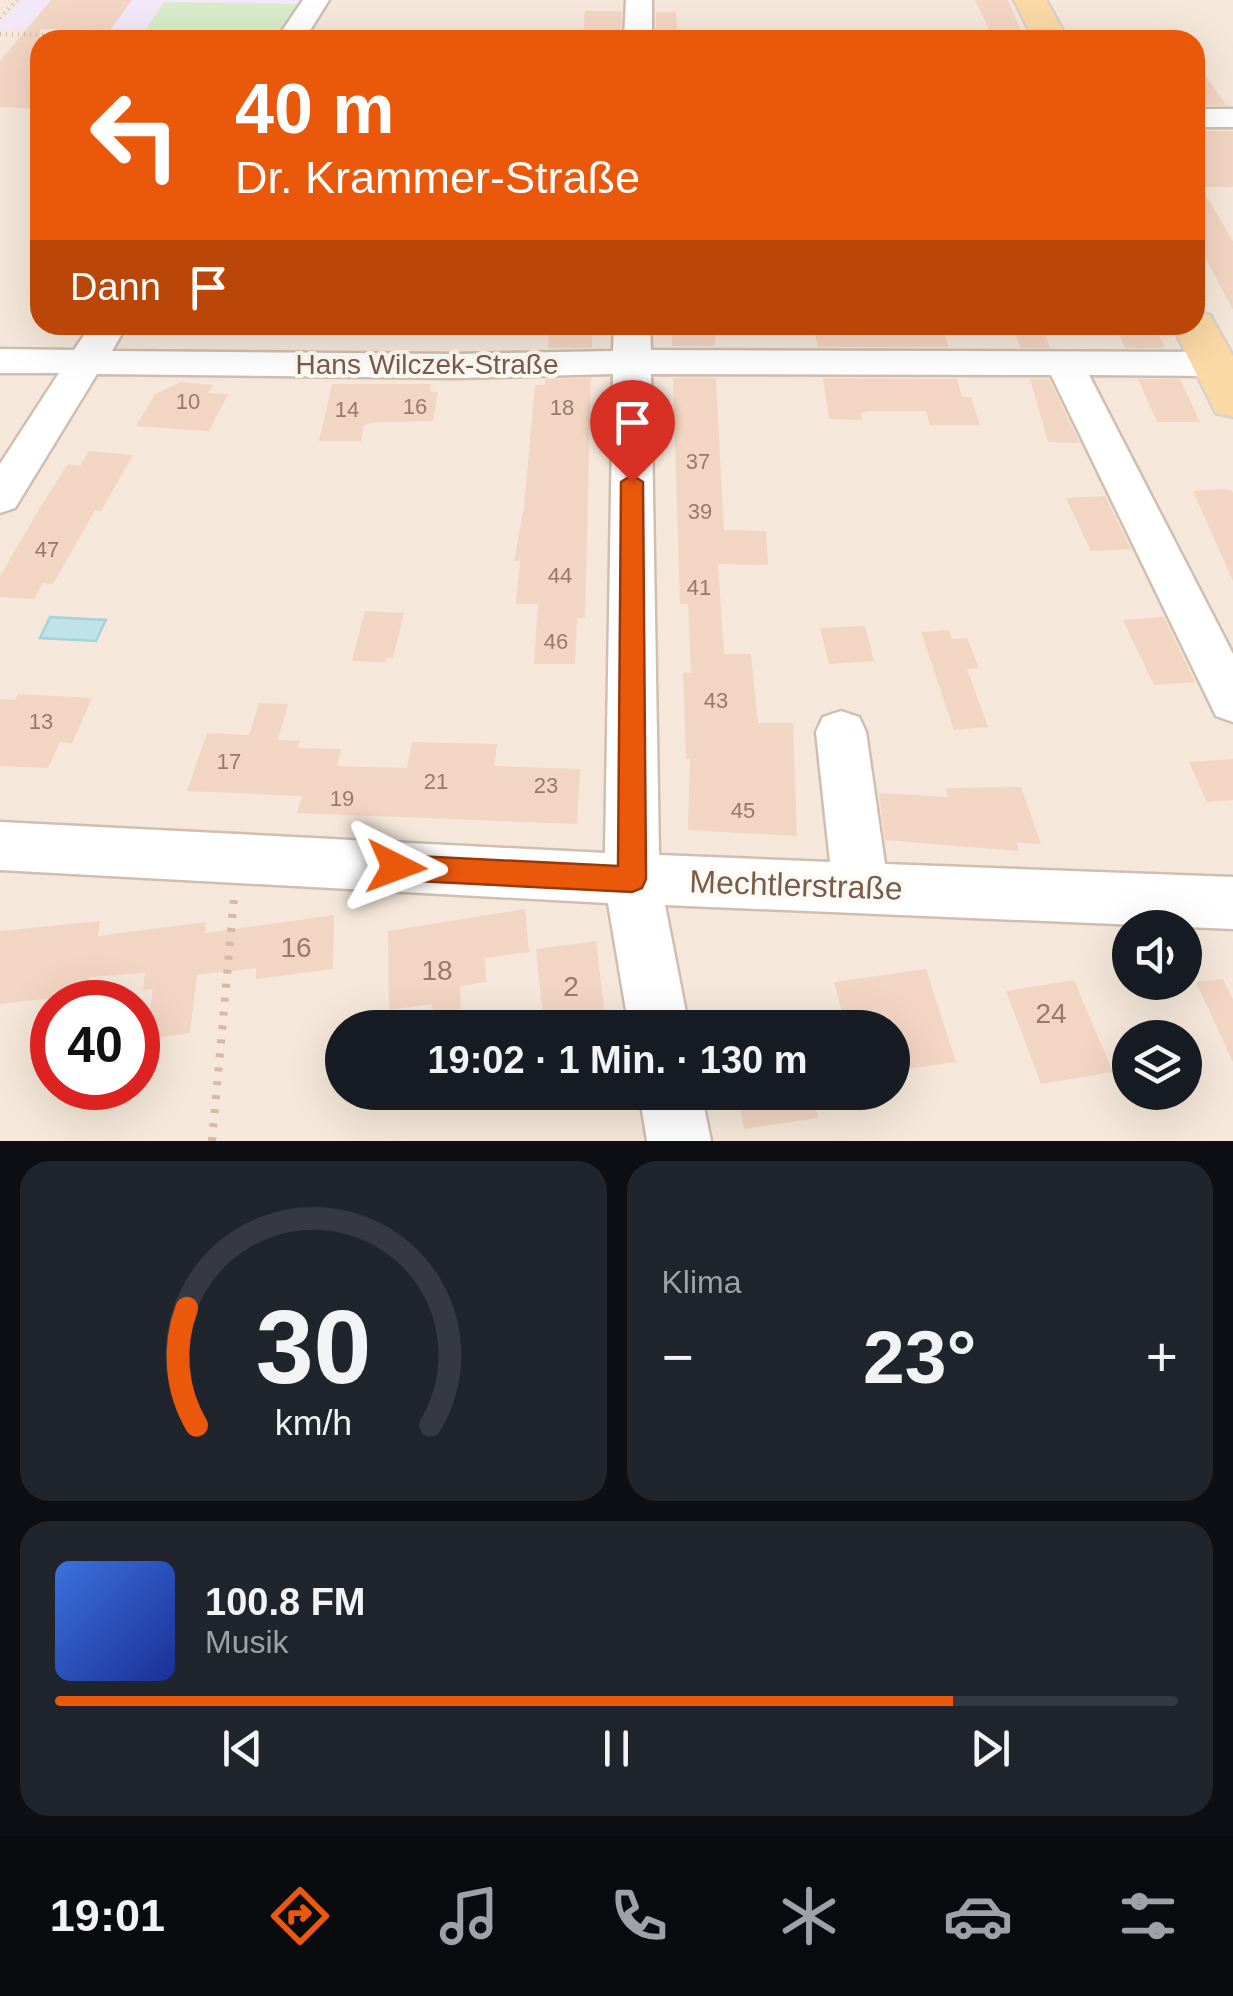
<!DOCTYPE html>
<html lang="de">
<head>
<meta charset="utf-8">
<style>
  :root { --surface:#171b24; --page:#20242c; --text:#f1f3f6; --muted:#9ea1a6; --line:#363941; --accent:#ea580c }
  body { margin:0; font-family:Arial,sans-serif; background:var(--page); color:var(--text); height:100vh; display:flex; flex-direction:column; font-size:38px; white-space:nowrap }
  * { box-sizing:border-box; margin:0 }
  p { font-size:32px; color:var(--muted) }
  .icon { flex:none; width:55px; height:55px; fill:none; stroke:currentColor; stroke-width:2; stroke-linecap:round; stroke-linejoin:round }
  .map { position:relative; height:1141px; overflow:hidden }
  .panel { display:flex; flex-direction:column; gap:20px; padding:20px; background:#0d0f14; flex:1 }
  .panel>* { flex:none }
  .top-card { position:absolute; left:30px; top:30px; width:1175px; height:305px; border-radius:30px; box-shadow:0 10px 40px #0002; background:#ea580c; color:#fff; overflow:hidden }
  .buttons { position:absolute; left:1112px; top:910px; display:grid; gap:20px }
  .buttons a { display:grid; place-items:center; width:90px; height:90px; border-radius:50%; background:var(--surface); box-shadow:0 10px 40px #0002; font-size:50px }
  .speed { position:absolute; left:30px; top:980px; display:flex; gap:20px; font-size:50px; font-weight:700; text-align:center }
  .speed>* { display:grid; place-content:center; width:130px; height:130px; border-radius:50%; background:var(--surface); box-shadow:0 10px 40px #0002; line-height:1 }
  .speed .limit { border:15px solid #d22; background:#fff; color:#111 }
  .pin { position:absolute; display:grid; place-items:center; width:85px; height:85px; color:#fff; margin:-102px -42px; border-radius:50% 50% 50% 0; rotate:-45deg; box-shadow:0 0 10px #0007 }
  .pin .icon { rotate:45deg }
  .me { position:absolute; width:110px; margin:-55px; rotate:93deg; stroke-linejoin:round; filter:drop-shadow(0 0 8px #0008) }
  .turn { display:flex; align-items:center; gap:35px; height:210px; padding:0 40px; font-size:45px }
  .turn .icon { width:130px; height:130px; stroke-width:2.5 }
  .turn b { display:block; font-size:70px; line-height:85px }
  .then { display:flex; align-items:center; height:95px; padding:0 40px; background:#0003; gap:20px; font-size:38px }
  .big { font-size:75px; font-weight:800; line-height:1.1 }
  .panel .tile { flex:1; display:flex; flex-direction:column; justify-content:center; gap:15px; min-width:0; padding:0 35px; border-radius:30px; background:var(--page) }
  .panel .dial { align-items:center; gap:0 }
  .dial svg { height:260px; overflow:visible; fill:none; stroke:var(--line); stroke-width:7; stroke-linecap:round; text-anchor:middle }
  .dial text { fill:var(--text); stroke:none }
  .song { display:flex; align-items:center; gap:30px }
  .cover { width:120px; height:120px; border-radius:15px; background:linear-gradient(135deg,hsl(220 70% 55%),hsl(230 70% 35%)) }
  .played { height:10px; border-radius:5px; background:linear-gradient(90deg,var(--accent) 80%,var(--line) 80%) }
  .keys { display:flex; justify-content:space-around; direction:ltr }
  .heat { display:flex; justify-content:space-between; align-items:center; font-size:55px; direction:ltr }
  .panel .tiles { flex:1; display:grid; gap:20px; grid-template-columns:1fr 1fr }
  .tile:last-child { grid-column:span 2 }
  .trip { position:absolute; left:325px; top:1010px; width:585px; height:100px; border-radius:50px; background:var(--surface); box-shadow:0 10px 40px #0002; font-weight:800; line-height:100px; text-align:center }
  .dock { display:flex; height:160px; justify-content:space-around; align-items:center; background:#090b0e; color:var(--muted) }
  .dock .icon { width:70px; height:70px }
  .dock .current { color:var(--accent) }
  .dock b { font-size:45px; color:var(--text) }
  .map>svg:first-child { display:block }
</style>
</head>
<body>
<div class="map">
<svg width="1233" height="1141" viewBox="0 0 1233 1141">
  <rect width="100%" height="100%" fill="#fdf6ec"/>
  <path fill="#f5e8da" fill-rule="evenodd" d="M0 0H1233V1141H0ZM40 40H1195V325H40ZM1130 928H1185V982H1130ZM52 1002H138V1088H52ZM342 1028H892V1092H342ZM1130 1038H1185V1092H1130Z"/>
  <polygon fill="#f3e8fa" points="22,0 301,0 278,32 0,29 0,21"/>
  <polygon fill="#d8ecc9" points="164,2 298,4 278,32 145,30"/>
  <polygon fill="#bfe3e8" stroke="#a5d3da" stroke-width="2.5" points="50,617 106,620 96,641 40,638"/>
  <g fill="#f3d5c3">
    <polygon points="51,0 132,0 110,30 40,29 40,109 0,107 0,61"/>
    <polygon points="975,0 1008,0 1025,40 994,40"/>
    <polygon points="585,11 622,11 620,40 583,40"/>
    <polygon points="656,12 676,12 678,40 656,40"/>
    <polygon points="1195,60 1226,105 1195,105"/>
    <polygon points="1195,131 1233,131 1233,187 1201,187 1233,241 1233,310 1195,238"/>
    <polygon points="550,325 592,325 592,348 548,348"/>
    <rect x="672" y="325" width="43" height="21"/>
    <polygon points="814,325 942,325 948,347 818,347"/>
    <polygon points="1013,325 1042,325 1050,348 1020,348"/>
    <polygon points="1115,325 1154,325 1165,348 1125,348"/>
    <polygon points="591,378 585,618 577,618 575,664 534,664 538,604 516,604 520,561 514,561 524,507 535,385 545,385 545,379"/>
    <polygon points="673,378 716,378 724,530 766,531 768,565 718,564 724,654 751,654 758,723 793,723 797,836 688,830 690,759 686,759 683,672 691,673 688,604 680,604"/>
    <polygon points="823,378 957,379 962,397 971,397 980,425 930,425 926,411 870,411 861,413 862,420 829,419"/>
    <polygon points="1030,379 1049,379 1080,443 1048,442"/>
    <polygon points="1138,379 1180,379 1200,422 1157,422"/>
    <polygon points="181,382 213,385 208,393 228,394 209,431 136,426 155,394"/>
    <polygon points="332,384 431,384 430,391 438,392 433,421 378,422 364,425 361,441 319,441"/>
    <polygon points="89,451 133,455 101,511 95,510 53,584 43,583 34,599 0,597 0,576 41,506 68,464 80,466"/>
    <polygon points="1227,489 1233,492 1233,581 1193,491"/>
    <polygon points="1105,496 1131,549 1091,551 1066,498"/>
    <polygon points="365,611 404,613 393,658 386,658 385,662 352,661"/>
    <polygon points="1164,617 1195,682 1154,685 1123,620"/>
    <polygon points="865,626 874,661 829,664 820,628"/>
    <polygon points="949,630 952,639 967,638 979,668 967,669 988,727 954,730 921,632"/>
    <polygon points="18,694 92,698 72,743 60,742 48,768 0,766 0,699 15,700"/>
    <polygon points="259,703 288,704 278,740 300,741 298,748 341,749 337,766 407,768 412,742 497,744 494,766 580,769 577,824 297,813 302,796 187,791 207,733 249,735"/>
    <polygon points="1233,759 1233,800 1207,802 1189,762"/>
    <polygon points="1021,787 1041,844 1017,843 1019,851 885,840 879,793 948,797 946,788"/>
    <polygon points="525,909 529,952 485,958 486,982 460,986 461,1009 433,1013 432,1004 389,1010 388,931"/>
    <polygon points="334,915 333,969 256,979 256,968 197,975 190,1033 146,1039 153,989 143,990 145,973 89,977 86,994 0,1004 0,931 100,921 98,936 206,922 205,933"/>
    <polygon points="596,941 606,1024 544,1028 536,949"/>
    <polygon points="926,969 956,1062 892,1071 892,1028 846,1028 834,982"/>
    <polygon points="1223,979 1233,999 1233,1062 1196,982"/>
    <polygon points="1074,980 1113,1072 1041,1084 1006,991"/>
    <polygon points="737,1092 812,1092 818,1118 744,1129"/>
  </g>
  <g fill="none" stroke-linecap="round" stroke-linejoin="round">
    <defs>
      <g id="minor">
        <polygon points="303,0 329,0 304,40 276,40"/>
        <polygon points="626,0 652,0 652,40 624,40"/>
        <rect x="1195" y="109" width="38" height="18"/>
        <polygon points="91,325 127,325 112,351 456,354 613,351 614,325 650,325 651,350 1213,352 1226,356 1232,364 1226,372 1213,376 1089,375 1233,654 1233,722 1216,716 1051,375 651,374 659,855 830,862 816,732 823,717 841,711 859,717 866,732 885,864 1233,877 1233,929 665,905 689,1028 629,1028 608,903 0,870 0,822 605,853 613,374 456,378 97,374 15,508 0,513 0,464 59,373 0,373 0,349 74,350"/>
        <polygon points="639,1092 701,1092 711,1141 647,1141"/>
      </g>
      <g id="major">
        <polygon points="1014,0 1046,0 1068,40 1034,40"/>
        <polygon points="1195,312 1210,315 1233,356 1233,417 1216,413 1172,325 1195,325"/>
      </g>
    </defs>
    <use href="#minor" stroke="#d1beb0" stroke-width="5"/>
    <use href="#major" stroke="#dad1cd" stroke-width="5"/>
    <g stroke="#d9b8a5" stroke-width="4" stroke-dasharray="1 5" stroke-linecap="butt">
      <polyline points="0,18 17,0"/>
      <polyline points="0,34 263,40"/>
    </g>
    <polyline stroke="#d9b8a5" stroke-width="5" stroke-dasharray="2.5 6" stroke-linecap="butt" points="1195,281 1204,298"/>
    <polyline stroke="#d9b8a5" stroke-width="8" stroke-dasharray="4 10" stroke-linecap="butt" points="212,1141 234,898"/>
    <use href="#minor" fill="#fff" fill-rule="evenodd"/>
    <use href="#major" fill="#fbd9a5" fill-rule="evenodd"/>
  </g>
  <polygon fill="#ea580c" stroke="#983908" stroke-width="2.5" points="632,475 643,482 646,879 642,888 632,892 396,880 387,876 383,867 387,858 396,855 618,866 621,482"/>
  <g text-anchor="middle" stroke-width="8" stroke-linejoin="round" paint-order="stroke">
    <g font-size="22" fill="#987a6a">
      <text x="188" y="409">10</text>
      <text x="415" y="414">16</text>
      <text x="562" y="415">18</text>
      <text x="347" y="417">14</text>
      <text x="698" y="469">37</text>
      <text x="700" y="519">39</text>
      <text x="47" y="557">47</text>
      <text x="560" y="583">44</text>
      <text x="699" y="595">41</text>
      <text x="556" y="649">46</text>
      <text x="716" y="708">43</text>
      <text x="41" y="729">13</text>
      <text x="229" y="769">17</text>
      <text x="436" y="789">21</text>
      <text x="546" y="793">23</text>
      <text x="342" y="806">19</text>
      <text x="743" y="818">45</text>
    </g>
    <g font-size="28" fill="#7a5c4d" stroke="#fffaf3">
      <text x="427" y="374">Hans Wilczek-Straße</text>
    </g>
    <g font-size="28" fill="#987a6a">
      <text x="296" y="957">16</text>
      <text x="437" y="980">18</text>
      <text x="571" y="996">2</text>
      <text x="1051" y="1023">24</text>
    </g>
    <g font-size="32" fill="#7a5c4d" stroke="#fffaf3">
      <text transform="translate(796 885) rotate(2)" y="11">Mechtlerstraße</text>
    </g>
  </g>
</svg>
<div class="buttons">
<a><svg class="icon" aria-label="sound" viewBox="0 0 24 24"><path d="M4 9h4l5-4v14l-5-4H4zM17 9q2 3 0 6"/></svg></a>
<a><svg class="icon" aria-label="layers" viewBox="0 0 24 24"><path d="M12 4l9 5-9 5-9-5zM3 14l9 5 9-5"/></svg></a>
</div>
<div class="speed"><div class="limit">40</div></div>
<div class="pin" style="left:632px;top:482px;background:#d93025"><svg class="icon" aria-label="arrive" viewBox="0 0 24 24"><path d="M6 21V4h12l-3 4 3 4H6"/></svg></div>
<svg class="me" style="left:396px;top:867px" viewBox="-20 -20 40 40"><path d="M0-17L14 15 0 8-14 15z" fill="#ea580c" stroke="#fff" stroke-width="4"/></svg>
<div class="trip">19:02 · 1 Min. · 130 m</div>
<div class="top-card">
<div class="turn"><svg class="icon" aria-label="left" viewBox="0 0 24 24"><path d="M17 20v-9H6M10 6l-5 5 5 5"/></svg><div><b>40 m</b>Dr. Krammer-Straße</div></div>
<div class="then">Dann<svg class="icon" aria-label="arrive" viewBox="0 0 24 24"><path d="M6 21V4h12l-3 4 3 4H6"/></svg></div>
</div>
</div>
<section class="panel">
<div class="tiles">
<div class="tile dial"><svg viewBox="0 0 100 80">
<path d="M14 69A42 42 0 1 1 86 69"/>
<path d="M14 69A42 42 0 0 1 11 33" stroke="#ea580c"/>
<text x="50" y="56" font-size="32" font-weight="700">30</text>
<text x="50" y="72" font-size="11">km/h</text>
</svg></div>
<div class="tile"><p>Klima</p>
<div class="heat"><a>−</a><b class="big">23°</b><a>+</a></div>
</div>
<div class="tile">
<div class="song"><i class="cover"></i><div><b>100.8 FM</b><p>Musik</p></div></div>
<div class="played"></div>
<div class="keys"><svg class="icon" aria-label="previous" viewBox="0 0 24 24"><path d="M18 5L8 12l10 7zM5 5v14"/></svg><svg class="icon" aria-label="pause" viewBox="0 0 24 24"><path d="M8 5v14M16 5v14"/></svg><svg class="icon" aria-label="next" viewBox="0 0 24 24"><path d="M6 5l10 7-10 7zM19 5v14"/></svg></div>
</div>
</div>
</section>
<nav class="dock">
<b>19:01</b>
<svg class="icon current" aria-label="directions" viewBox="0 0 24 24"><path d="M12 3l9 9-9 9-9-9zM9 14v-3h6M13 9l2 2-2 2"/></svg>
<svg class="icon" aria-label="music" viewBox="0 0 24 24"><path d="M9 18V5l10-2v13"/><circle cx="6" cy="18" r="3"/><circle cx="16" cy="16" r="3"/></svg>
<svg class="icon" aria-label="phone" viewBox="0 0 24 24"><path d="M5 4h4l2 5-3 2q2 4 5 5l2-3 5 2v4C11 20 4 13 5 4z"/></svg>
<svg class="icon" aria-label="climate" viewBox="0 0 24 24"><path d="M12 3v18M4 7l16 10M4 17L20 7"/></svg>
<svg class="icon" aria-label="car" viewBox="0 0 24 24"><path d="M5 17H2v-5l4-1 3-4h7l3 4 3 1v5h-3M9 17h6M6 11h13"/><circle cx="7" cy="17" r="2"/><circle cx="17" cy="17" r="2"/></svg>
<svg class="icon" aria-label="filters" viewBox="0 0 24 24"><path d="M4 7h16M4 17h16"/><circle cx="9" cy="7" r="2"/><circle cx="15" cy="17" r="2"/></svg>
</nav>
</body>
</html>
